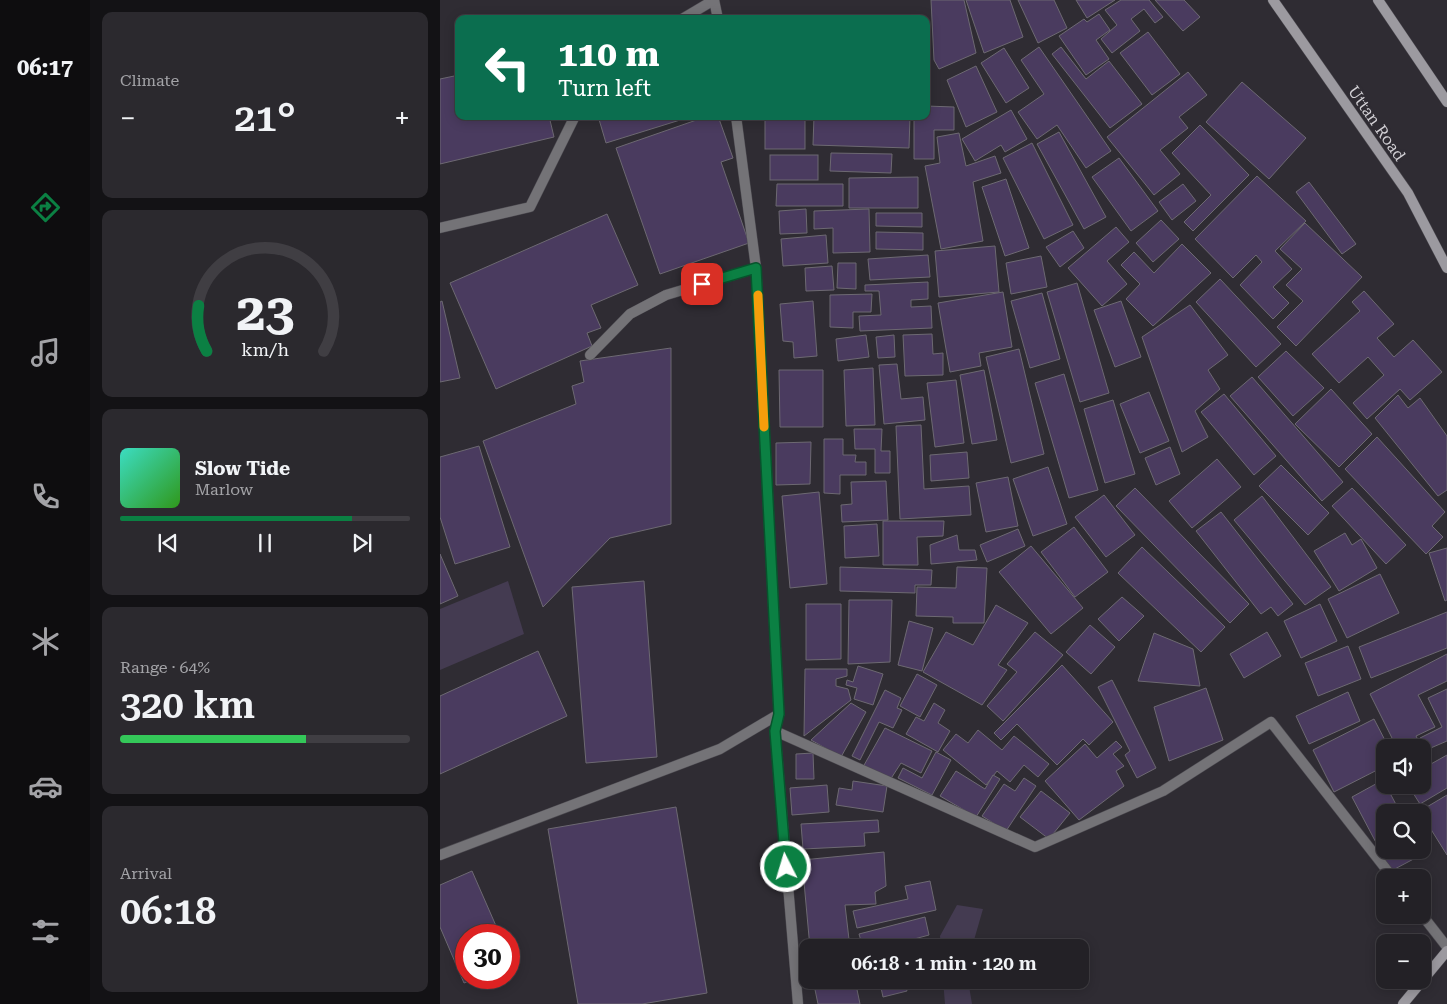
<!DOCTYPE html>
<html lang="en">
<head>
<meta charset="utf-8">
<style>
  :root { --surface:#232126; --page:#2b292e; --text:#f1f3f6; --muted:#a3a3a7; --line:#403e43; --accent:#0b8043 }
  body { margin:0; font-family:"Roboto Serif",serif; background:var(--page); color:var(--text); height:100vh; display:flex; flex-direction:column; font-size:19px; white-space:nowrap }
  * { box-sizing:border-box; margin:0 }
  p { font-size:16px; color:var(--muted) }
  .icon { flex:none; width:28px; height:28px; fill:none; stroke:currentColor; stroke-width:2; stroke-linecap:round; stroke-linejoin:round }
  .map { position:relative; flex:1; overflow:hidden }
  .side { display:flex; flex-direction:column; gap:12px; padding:12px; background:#131215; width:350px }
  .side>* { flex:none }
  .top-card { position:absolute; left:15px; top:15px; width:475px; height:105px; border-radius:10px; box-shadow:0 2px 12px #0003,0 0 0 1px var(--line); background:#0b6e4f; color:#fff; overflow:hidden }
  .buttons { position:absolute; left:936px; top:739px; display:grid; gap:10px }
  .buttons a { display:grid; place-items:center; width:55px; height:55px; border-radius:10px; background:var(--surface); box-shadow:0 2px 12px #0003,0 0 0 1px var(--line); font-size:25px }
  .speed { position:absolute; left:15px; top:924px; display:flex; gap:10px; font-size:25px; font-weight:700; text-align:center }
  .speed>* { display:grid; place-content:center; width:65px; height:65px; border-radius:50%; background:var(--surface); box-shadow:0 2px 12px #0003,0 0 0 1px var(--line); line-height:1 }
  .speed .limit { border:8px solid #d22; background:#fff; color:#111 }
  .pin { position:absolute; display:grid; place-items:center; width:42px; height:42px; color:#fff; margin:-21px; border-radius:10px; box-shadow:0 2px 8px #0006 }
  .me { position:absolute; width:55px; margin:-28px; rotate:355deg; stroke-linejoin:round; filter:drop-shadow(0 0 4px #0008) }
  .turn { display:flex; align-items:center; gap:18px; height:105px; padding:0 20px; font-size:22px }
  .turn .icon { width:65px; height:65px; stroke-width:2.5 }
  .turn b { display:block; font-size:35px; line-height:42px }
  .big { font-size:38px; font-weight:600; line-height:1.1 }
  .side .widget { flex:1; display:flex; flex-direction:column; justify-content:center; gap:8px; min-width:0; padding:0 18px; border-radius:10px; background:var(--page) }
  .side .dial { align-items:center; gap:0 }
  .dial svg { height:130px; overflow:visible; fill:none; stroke:var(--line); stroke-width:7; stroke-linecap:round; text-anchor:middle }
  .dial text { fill:var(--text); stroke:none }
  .song { display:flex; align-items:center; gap:15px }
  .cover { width:60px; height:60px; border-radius:8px; background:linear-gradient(135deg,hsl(170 70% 55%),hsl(110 70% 35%)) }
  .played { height:5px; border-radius:2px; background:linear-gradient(90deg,var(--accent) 80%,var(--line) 80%) }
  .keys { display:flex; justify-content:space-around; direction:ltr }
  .heat { display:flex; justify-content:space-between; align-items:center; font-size:28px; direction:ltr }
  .charge { height:8px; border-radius:4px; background:linear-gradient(90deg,#34c759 64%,var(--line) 0) }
  .trip { position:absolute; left:359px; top:939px; width:290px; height:50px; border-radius:10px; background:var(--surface); box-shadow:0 2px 12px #0003,0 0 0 1px var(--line); font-weight:600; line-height:50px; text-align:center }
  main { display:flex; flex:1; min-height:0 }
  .menu { display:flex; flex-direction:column; width:90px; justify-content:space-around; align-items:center; background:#0e0d0f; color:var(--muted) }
  .menu .icon { width:35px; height:35px }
  .menu .active { color:var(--accent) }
  .menu b { font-size:22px; color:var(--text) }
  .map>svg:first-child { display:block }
</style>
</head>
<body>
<main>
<nav class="menu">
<b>06:17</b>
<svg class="icon active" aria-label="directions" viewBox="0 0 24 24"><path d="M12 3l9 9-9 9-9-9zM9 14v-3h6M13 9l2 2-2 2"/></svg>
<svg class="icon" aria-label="music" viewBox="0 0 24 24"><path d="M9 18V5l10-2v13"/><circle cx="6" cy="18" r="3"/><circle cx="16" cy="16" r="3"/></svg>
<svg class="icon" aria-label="phone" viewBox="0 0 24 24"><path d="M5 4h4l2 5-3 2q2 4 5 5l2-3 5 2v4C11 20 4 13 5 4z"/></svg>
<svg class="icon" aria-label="climate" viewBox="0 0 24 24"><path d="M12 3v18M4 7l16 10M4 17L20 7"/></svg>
<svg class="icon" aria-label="car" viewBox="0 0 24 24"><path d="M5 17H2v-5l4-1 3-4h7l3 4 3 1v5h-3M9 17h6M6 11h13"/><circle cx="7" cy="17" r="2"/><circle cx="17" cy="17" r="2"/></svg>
<svg class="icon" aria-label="filters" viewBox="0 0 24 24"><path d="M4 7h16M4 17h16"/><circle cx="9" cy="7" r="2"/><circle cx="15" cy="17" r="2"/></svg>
</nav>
<section class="side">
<div class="widget"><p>Climate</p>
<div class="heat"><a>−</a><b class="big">21°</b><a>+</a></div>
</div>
<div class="widget dial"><svg viewBox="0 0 100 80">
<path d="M14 69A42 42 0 1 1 86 69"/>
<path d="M14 69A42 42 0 0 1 9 41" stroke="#0b8043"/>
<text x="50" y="56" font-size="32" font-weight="700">23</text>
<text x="50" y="72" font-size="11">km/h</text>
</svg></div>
<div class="widget">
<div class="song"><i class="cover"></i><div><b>Slow Tide</b><p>Marlow</p></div></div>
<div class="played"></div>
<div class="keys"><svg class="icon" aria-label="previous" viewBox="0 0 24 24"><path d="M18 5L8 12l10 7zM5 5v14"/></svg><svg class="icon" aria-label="pause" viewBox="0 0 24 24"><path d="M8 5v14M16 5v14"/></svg><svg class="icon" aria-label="next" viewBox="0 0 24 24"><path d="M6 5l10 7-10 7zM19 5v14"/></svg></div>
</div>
<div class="widget"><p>Range · 64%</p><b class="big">320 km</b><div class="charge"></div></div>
<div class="widget"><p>Arrival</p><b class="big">06:18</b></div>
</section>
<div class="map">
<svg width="1007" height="1004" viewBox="0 0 1007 1004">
  <rect width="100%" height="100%" fill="#2f2c33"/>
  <g fill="#443b51">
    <polygon points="68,581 84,634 0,670 0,609"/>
    <polygon points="517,905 543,909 532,947 501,947 500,936"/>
    <polygon points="503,980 528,980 532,1004 505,1004"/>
  </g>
  <g fill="#4a3b5f" stroke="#6d6972">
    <polygon points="491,0 524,0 536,53 499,69 494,60"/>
    <polygon points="526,0 570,0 583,37 544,53"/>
    <polygon points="578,0 614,0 627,28 598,43"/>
    <polygon points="636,0 675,0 647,18"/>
    <polygon points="681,0 709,0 723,17 715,23 704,9 691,19 700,31 672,53 661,39 677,25 665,10"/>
    <polygon points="715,0 744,0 760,17 743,31"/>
    <polygon points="659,14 670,30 656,40 669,59 646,75 619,36 644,19 647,22"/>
    <polygon points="708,32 740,74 712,95 680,53"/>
    <polygon points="599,47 671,151 646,168 617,125 597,139 578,112 604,94 581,60"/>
    <polygon points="621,47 646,79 669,61 702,104 670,128 612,54"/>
    <polygon points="564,48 589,88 566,103 541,63"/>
    <polygon points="536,66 557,112 526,127 507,80"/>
    <polygon points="748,72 767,95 739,117 748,128 720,150 740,174 714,195 667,137"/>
    <polygon points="19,75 19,116 109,116 114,137 0,164 0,79"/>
    <polygon points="802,82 866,138 829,179 766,122"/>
    <polygon points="486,106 514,107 514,130 494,130 494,159 474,159 474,116 486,116"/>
    <polygon points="571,110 587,139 565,152 561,145 535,161 522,139"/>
    <polygon points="158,116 253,116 166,143"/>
    <polygon points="268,116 278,116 293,158 281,162 309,243 220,274 176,148"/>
    <rect x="325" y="116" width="40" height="33"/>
    <polygon points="374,116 470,116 469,148 373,145"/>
    <polygon points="760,125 809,175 753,231 744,222 771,195 732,153"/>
    <polygon points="619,132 666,217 644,229 597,144"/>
    <polygon points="519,133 526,166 555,156 561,173 533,182 543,241 501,249 485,166 500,163 497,137"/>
    <polygon points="592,143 633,225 604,239 563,158"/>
    <polygon points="391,153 452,154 451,173 390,171"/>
    <rect x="330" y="155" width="48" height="25"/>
    <polygon points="679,158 718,211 691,231 652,177"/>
    <polygon points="817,176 866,221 835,251 852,269 833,287 849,303 833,319 800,285 822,262 816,255 793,278 755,239"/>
    <polygon points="478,177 478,208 409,208 409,178"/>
    <polygon points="566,179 589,248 565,256 542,187"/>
    <polygon points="869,182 916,244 902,254 856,192"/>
    <polygon points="337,184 403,184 403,206 336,206"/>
    <polygon points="743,184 756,201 732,220 719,202"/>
    <polygon points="366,209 367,233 340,234 339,211"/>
    <polygon points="429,209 430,252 393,253 393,228 374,229 374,211"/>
    <polygon points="436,213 482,213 482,227 436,226"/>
    <polygon points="167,214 198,285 151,305 161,328 147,333 152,346 56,389 10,283"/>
    <polygon points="721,220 739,239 713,262 696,243"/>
    <polygon points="865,223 922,277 856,346 837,327 863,301 846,285 862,269 840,249"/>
    <polygon points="676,227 689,242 667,261 687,284 662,306 628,268"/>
    <polygon points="633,231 644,248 620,267 606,247"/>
    <polygon points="436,232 483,233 483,250 436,249"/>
    <polygon points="386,235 388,263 343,266 341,239"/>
    <polygon points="742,244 771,273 713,326 686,299 700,284 681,265 694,252 714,273"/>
    <polygon points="555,246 559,292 499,297 495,251"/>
    <polygon points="488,255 490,277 430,280 428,259"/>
    <polygon points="601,256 607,287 571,294 566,263"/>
    <polygon points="398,263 416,263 416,289 397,288"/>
    <polygon points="392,266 394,290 366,291 365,268"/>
    <polygon points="780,279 841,344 816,367 756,302"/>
    <polygon points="488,282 488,299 471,300 471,307 491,306 492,328 420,331 419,316 441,315 439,291 425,291 425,285"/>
    <polygon points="637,283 669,393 640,402 607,292"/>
    <polygon points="924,291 954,324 937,338 954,357 973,340 1002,372 970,400 960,389 927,419 913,403 944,375 928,357 899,383 872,354 920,311 912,302"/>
    <polygon points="563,292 572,347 539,353 541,366 510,372 498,303"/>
    <polygon points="602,293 620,359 590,368 571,301"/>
    <polygon points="432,294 431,312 413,312 413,328 390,327 390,295"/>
    <polygon points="2,301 20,378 0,382 0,302"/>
    <polygon points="373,301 377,356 354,358 353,342 343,341 340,304"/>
    <polygon points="681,301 701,357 675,367 654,310"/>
    <polygon points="750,305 788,355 768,370 780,389 755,411 768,437 742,452 702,337"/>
    <polygon points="492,334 493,354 503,353 503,375 465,376 463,335"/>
    <polygon points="426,335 429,357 398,361 396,339"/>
    <polygon points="454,335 455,357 438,358 436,337"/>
    <polygon points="231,348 231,524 170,538 103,607 43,441 136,404 132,386 144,382 140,361"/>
    <polygon points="579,349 604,454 571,463 546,357"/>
    <polygon points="846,351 884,388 853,416 818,377"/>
    <polygon points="457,364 461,399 483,397 485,420 444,424 439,365"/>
    <polygon points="433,368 435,425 406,426 404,370"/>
    <polygon points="339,370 383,370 383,427 340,427"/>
    <polygon points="544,370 557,440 532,444 520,375"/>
    <polygon points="624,374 658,490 629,498 595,383"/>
    <polygon points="812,377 903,482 882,501 790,396"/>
    <polygon points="516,380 524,443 495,447 487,383"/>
    <polygon points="891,389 932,434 899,467 855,424"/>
    <polygon points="709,392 729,441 700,453 680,404"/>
    <polygon points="784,394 836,456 814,475 761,412"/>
    <polygon points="958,395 968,408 980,398 1007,436 1007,490 998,496 935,418"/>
    <polygon points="673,400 695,474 665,483 644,409"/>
    <polygon points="481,425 484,489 529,486 531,515 460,519 456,426"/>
    <polygon points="414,429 442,429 441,451 450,451 450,473 435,473 435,449 415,449"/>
    <polygon points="937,437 1005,512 992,526 1003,537 986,554 905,469"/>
    <polygon points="384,439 403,439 403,455 416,455 415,462 426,462 426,475 400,475 400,494 384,493"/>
    <polygon points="371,442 370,484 336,485 336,443"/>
    <polygon points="39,446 70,547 15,564 0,517 0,457"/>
    <polygon points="730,447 740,474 716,485 705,458"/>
    <polygon points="527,452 529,478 491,481 490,455"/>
    <polygon points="777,459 801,487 752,528 729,501"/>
    <polygon points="841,465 889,513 868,535 819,486"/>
    <polygon points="608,467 627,524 593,536 573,479"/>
    <polygon points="568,477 578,526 546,532 536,483"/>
    <polygon points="446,481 448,520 402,522 401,505 412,504 411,482"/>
    <polygon points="695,488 809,604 790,623 676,506"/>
    <polygon points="912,488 966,545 946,564 892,506"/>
    <polygon points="379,492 387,584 350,588 342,496"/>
    <polygon points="664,495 695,535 666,557 635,517"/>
    <polygon points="822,496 891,587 865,605 794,520"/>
    <polygon points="781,512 853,604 838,616 831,607 821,614 756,531"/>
    <polygon points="443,521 504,521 503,536 477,537 478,565 443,565"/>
    <polygon points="437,524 439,556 405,558 404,526"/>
    <polygon points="634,527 668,572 635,597 601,552"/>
    <polygon points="578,529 585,546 547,562 540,545"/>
    <polygon points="905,533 912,545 921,539 937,568 899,591 874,551"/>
    <polygon points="517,535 519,550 535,550 537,560 491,564 490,545"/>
    <polygon points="591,546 643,608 611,634 559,572"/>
    <polygon points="702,547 785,627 761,652 678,573"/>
    <polygon points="1007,548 1007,600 1005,601 989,553"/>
    <polygon points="0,554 18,596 0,604"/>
    <polygon points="400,567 492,570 491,585 475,585 475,593 400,591"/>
    <polygon points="517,567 547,568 544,623 513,623 513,617 476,616 477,587 516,588"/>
    <polygon points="940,574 959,613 907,638 888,599"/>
    <polygon points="204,581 217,757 146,763 132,587"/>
    <polygon points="682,597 704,616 679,641 658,619"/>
    <polygon points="409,600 452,600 450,662 408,664"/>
    <polygon points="366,604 401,604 401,659 366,660"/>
    <polygon points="880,604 897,641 861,658 844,621"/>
    <polygon points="556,605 588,623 558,665 567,670 542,705 483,672 506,632 533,645"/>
    <polygon points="1007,612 1007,648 931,678 919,647"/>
    <polygon points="469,621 493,628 482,671 458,665"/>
    <polygon points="650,625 675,647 651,674 626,652"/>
    <polygon points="595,632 623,655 563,721 547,706 577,672 567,664"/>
    <polygon points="827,632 841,656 804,678 790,654"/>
    <polygon points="714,633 753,649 760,686 698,681"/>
    <polygon points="908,646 921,679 878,696 865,663"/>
    <polygon points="98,651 127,716 0,774 0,696"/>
    <polygon points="1007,654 1007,681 978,695 995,727 976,736 982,748 957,748 930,694"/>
    <polygon points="622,665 673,722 649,745 643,739 617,765 577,724 561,740 554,733"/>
    <polygon points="418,666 443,674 433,705 414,699 417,688 406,685 407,680 413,682"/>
    <polygon points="365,669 407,669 407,676 396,679 396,686 408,689 411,700 364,736"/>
    <polygon points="477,674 497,685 480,717 460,706"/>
    <polygon points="672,680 716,768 697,778 685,755 690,751 658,687"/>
    <polygon points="766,688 783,740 729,761 714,707"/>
    <polygon points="1007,689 1007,741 986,750 980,738 1002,727 988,698"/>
    <polygon points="445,690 461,698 457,708 462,710 453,728 439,722 420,760 412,756"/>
    <polygon points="908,692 920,721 869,744 856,716"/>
    <polygon points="411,703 426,712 401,757 371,740"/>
    <polygon points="494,703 505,710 498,723 510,731 498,752 466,734 476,717 484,721"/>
    <polygon points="934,719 949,748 945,748 945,766 894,792 873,750"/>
    <polygon points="445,728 492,751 481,773 461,763 450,780 423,767"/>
    <polygon points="538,730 562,750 574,736 609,764 598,777 584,765 570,782 557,771 546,785 503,750 516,734 528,743"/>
    <polygon points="676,741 682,747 673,754 684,766 676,771 684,786 639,820 605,781 645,744 657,758"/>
    <polygon points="496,752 511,760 492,795 458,778 463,768 482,778"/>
    <polygon points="373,753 374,779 356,779 356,754"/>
    <polygon points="1007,755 1007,788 980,804 968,785 982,785 982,769"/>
    <polygon points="516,771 545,789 553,775 560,779 536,817 500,796"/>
    <polygon points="584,778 596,786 566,831 542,816 564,784 575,791"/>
    <polygon points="943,780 960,812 945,812 945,850 980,850 983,854 951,871 912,797"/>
    <polygon points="413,781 447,786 443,812 396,805 399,788 412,790"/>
    <polygon points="387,785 389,812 352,815 350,788"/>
    <polygon points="601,791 630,813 609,839 580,817"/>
    <polygon points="1007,795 1007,855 982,815 982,812 980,811"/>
    <polygon points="236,807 267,993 202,1004 138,1004 108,829"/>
    <polygon points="438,820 439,832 424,833 425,846 363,849 361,824"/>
    <polygon points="444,852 446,886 435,892 436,904 405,905 410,948 370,948 362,860"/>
    <polygon points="32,871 60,935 26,935 26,978 37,978 24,983 0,927 0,885"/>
    <polygon points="490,881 496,910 417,928 413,911 468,899 465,886"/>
    <polygon points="485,917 489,935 441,948 423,948 419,934"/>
    <polygon points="373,980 415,980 420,1004 378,1004"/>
    <polygon points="420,980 464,980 467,991 443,997 440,983 422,987"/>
  </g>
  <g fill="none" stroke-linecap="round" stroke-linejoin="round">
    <defs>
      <polyline id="lane" points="0,855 280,749 339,714"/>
      <g id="street">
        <polyline points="274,0 278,19"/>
        <polyline points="242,19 274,0"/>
        <polyline points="296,116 316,268 339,714 335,731 358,1004"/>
        <polyline points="0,228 90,207 135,116"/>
        <polyline points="150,355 190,314 226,295 316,268"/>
        <polyline points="335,731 595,847 723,791 831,722 953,878"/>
        <polyline points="982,915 1007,947"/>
      </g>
      <g id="secondary">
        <polyline points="833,0 968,193 1007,268"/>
        <polyline points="938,0 1007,102"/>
        <polyline points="963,1004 1007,951"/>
      </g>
    </defs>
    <use href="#lane" stroke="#4c4a50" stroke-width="11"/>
    <use href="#street" stroke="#4c4a50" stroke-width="11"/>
    <use href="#secondary" stroke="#4c4a50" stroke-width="11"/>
    <use href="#lane" stroke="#747377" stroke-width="10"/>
    <use href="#street" stroke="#747377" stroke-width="10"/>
    <use href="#secondary" stroke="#9c9aa0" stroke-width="10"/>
  </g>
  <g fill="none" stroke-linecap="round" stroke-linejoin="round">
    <defs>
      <polyline id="route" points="262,284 316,268 339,714 335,731 346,867"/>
    </defs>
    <use href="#route" stroke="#07532c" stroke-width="12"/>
    <use href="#route" stroke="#0b8043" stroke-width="9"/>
    <polyline stroke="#f59e0b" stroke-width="9" points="318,295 324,427"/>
  </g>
  <g text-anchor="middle" stroke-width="5" stroke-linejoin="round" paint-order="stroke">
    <g font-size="16" fill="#d2d0d5" stroke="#2f2c33">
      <text transform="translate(937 123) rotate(55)" y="6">Uttan Road</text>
    </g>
  </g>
</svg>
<div class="buttons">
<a><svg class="icon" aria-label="sound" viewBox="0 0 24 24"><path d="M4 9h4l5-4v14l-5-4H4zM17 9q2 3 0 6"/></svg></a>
<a><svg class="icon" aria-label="search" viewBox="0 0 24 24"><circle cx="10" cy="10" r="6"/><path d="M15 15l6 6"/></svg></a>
<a>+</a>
<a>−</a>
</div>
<div class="speed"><div class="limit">30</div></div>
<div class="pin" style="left:262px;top:284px;background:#d93025"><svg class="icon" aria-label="arrive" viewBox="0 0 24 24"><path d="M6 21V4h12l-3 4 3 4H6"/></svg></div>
<svg class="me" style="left:346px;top:867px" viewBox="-20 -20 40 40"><circle r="17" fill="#0b8043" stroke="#fff" stroke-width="3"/><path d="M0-11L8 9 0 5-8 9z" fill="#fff"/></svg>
<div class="trip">06:18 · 1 min · 120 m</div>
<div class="top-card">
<div class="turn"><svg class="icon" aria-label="left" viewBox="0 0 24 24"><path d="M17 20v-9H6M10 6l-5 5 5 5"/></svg><div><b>110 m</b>Turn left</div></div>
</div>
</div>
</main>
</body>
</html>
